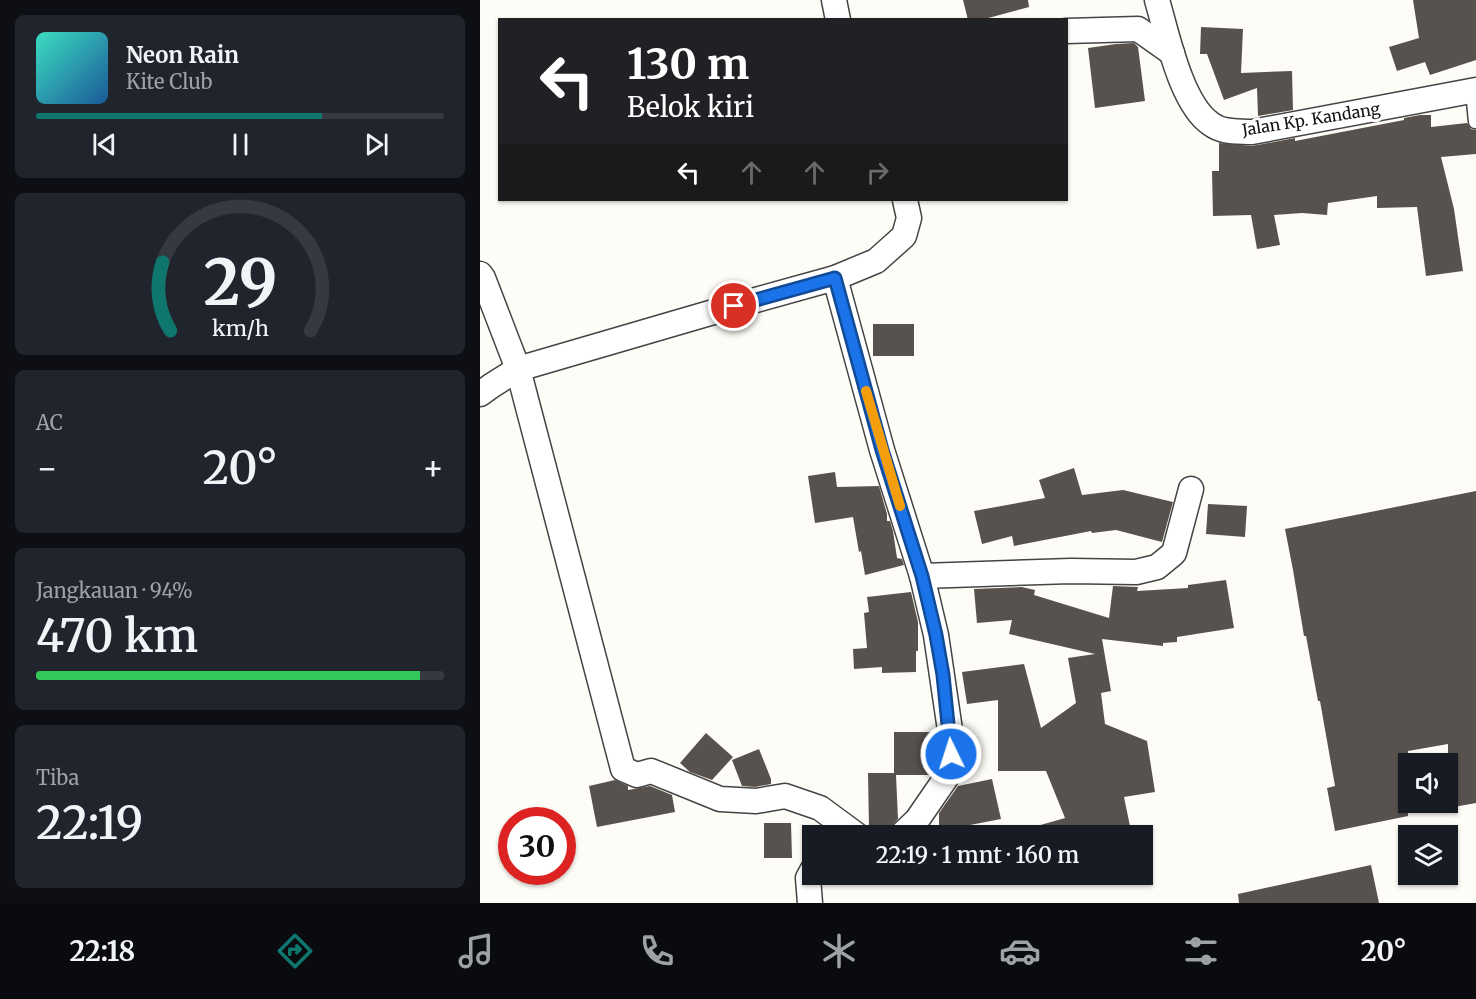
<!DOCTYPE html>
<html lang="id">
<head>
<meta charset="utf-8">
<style>
  :root { --surface:#171b24; --page:#20242c; --text:#f1f3f6; --muted:#9ea1a6; --line:#363941; --accent:#0f766e }
  body { margin:0; font-family:Merriweather,serif; background:var(--page); color:var(--text); height:100vh; display:flex; flex-direction:column; font-size:22px; white-space:nowrap }
  * { box-sizing:border-box; margin:0 }
  p { font-size:20px; color:var(--muted) }
  .icon { flex:none; width:33px; height:33px; fill:none; stroke:currentColor; stroke-width:2; stroke-linecap:round; stroke-linejoin:round }
  .map { position:relative; flex:1; overflow:hidden }
  .panel { display:flex; flex-direction:column; gap:15px; padding:15px; background:#0d0f14; width:480px }
  .panel>* { flex:none }
  .hud { position:absolute; left:18px; top:18px; width:570px; height:183px; border-radius:0px; box-shadow:0 2px 4px #0004; background:#202124; color:#fff; overflow:hidden }
  .tools { position:absolute; left:918px; top:753px; display:grid; gap:12px }
  .tools a { display:grid; place-items:center; width:60px; height:60px; border-radius:0px; background:var(--surface); box-shadow:0 2px 4px #0004; font-size:30px }
  .speed { position:absolute; left:18px; top:807px; display:flex; gap:12px; font-size:30px; font-weight:700; text-align:center }
  .speed>* { display:grid; place-content:center; width:78px; height:78px; border-radius:50%; background:var(--surface); box-shadow:0 2px 4px #0004; line-height:1 }
  .speed .limit { border:9px solid #d22; background:#fff; color:#111 }
  .pin { position:absolute; display:grid; place-items:center; width:51px; height:51px; color:#fff; margin:-26px; border:3px solid #fff; border-radius:50%; box-shadow:0 2px 6px #0007 }
  .me { position:absolute; width:66px; margin:-33px; rotate:356deg; stroke-linejoin:round; filter:drop-shadow(0 0 4px #0008) }
  .turn { display:flex; align-items:center; gap:21px; height:126px; padding:0 30px; font-size:27px }
  .turn .icon { width:78px; height:78px; stroke-width:2.5 }
  .turn b { display:block; font-size:42px; line-height:51px }
  .lanes { display:flex; align-items:center; height:57px; padding:0 30px; background:#0003; justify-content:center; gap:30px; direction:ltr }
  .lanes .off { opacity:.35 }
  .big { font-size:45px; font-weight:600; line-height:1.1 }
  .panel .card { flex:1; display:flex; flex-direction:column; justify-content:center; gap:9px; min-width:0; padding:0 21px; border-radius:9px; background:var(--page) }
  .panel .dial { align-items:center; gap:0 }
  .dial svg { height:156px; overflow:visible; fill:none; stroke:var(--line); stroke-width:7; stroke-linecap:round; text-anchor:middle }
  .dial text { fill:var(--text); stroke:none }
  .song { display:flex; align-items:center; gap:18px }
  .cover { width:72px; height:72px; border-radius:9px; background:linear-gradient(135deg,hsl(170 70% 55%),hsl(210 70% 35%)) }
  .played { height:6px; border-radius:3px; background:linear-gradient(90deg,var(--accent) 70%,var(--line) 70%) }
  .keys { display:flex; justify-content:space-around; direction:ltr }
  .heat { display:flex; justify-content:space-between; align-items:center; font-size:33px; direction:ltr }
  .charge { height:9px; border-radius:4px; background:linear-gradient(90deg,#34c759 94%,var(--line) 0) }
  .trip { position:absolute; left:322px; top:825px; width:351px; height:60px; border-radius:0px; background:var(--surface); box-shadow:0 2px 4px #0004; font-weight:600; line-height:60px; text-align:center }
  .tab-bar { display:flex; height:96px; justify-content:space-around; align-items:center; background:#090b0e; color:var(--muted) }
  .tab-bar .icon { width:42px; height:42px }
  .tab-bar .current { color:var(--accent) }
  .tab-bar b { font-size:27px; color:var(--text) }
  main { display:flex; flex:1; min-height:0 }
  .map>svg:first-child { display:block }
</style>
</head>
<body>
<main>
<section class="panel">
<div class="card">
<div class="song"><i class="cover"></i><div><b>Neon Rain</b><p>Kite Club</p></div></div>
<div class="played"></div>
<div class="keys"><svg class="icon" aria-label="previous" viewBox="0 0 24 24"><path d="M18 5L8 12l10 7zM5 5v14"/></svg><svg class="icon" aria-label="pause" viewBox="0 0 24 24"><path d="M8 5v14M16 5v14"/></svg><svg class="icon" aria-label="next" viewBox="0 0 24 24"><path d="M6 5l10 7-10 7zM19 5v14"/></svg></div>
</div>
<div class="card dial"><svg viewBox="0 0 100 80">
<path d="M14 69A42 42 0 1 1 86 69"/>
<path d="M14 69A42 42 0 0 1 10 34" stroke="#0f766e"/>
<text x="50" y="56" font-size="32" font-weight="700">29</text>
<text x="50" y="72" font-size="11">km/h</text>
</svg></div>
<div class="card"><p>AC</p>
<div class="heat"><a>−</a><b class="big">20°</b><a>+</a></div>
</div>
<div class="card"><p>Jangkauan · 94%</p><b class="big">470 km</b><div class="charge"></div></div>
<div class="card"><p>Tiba</p><b class="big">22:19</b></div>
</section>
<div class="map">
<svg width="996" height="903" viewBox="0 0 996 903">
  <rect width="100%" height="100%" fill="#fefcf6"/>
  <g fill="#58524e">
    <polygon points="483,0 548,0 549,7 501,20 488,20"/>
    <polygon points="933,0 996,0 996,60 950,75 945,62 917,71 909,47 939,38"/>
    <polygon points="721,27 763,29 761,73 812,71 813,110 778,116 777,88 744,100 727,54 720,54"/>
    <polygon points="654,43 658,47 665,101 615,108 608,48 636,44"/>
    <polygon points="940,115 951,115 951,127 987,123 991,129 996,130 996,154 961,157 974,209 983,271 946,276 937,207 897,208 897,196 848,203 847,215 822,213 794,215 800,245 777,249 771,215 733,216 732,171 739,171 739,143 772,146 815,138 815,141 924,120 924,118"/>
    <rect x="393" y="324" width="41" height="32"/>
    <polygon points="594,468 602,495 643,490 693,502 682,542 636,530 612,533 611,531 534,546 532,536 502,544 494,511 565,498 559,480"/>
    <polygon points="355,472 357,487 399,486 407,514 407,521 410,521 413,531 417,558 422,559 424,565 385,575 381,551 379,552 373,517 335,523 328,476"/>
    <polygon points="996,491 996,803 968,808 968,744 928,751 928,816 855,831 847,788 855,786 840,701 838,701 826,636 824,636 813,570 805,529"/>
    <polygon points="728,504 767,506 765,537 726,534"/>
    <polygon points="746,580 754,628 697,637 697,642 683,643 683,646 622,639 631,691 621,693 625,724 667,741 675,792 644,797 652,836 543,836 543,830 585,818 566,771 518,771 518,700 487,704 482,672 544,664 561,728 596,703 588,658 615,654 529,634 532,620 497,623 494,589 542,587 555,590 554,595 629,618 633,586 658,587 657,591 708,588 708,585"/>
    <polygon points="431,592 438,622 438,651 436,651 436,672 402,673 402,667 374,669 373,649 387,648 384,613 389,612 387,597"/>
    <polygon points="414,732 452,732 452,773 451,775 416,775 418,819 407,831 391,832 389,828 388,773 414,773"/>
    <polygon points="226,733 253,757 232,780 210,772 200,763"/>
    <polygon points="279,749 291,779 291,784 275,787 262,786 252,760"/>
    <polygon points="512,779 521,819 459,831 459,813 478,786"/>
    <polygon points="135,780 148,786 148,790 170,786 192,795 195,812 117,827 109,786"/>
    <polygon points="284,823 311,823 312,858 284,858"/>
    <polygon points="891,865 899,903 759,903 758,894"/>
  </g>
  <g fill="none" stroke-linecap="round" stroke-linejoin="round">
    <defs>
      <polyline id="service" points="992,91 995,122"/>
      <g id="minor">
        <polyline points="354,0 358,20"/>
        <path d="M677 0C687 34 701 104 731 124 743 133 757 131 772 132L996 90"/>
        <polyline points="586,31 658,29 692,53"/>
        <polyline points="0,274 3,278 38,369 143,769 157,775 171,771 240,799 276,801 305,796 340,808 378,836"/>
        <polyline points="355,278 402,450 442,576 456,635 470,730 471,754 468,775 437,820 420,836"/>
        <polyline points="0,394 11,386 38,369 254,306 355,278 396,261 424,236 429,218 425,200"/>
        <polyline points="442,576 591,571 656,572 677,567 694,553 711,489"/>
        <polyline points="330,903 328,878 333,869"/>
      </g>
    </defs>
    <use href="#service" stroke="#444" stroke-width="15"/>
    <use href="#minor" stroke="#444" stroke-width="27"/>
    <use href="#service" stroke="#fff" stroke-width="12"/>
    <use href="#minor" stroke="#fff" stroke-width="24"/>
  </g>
  <g fill="none" stroke-linecap="round" stroke-linejoin="round">
    <defs>
      <polyline id="route" points="254,306 355,278 402,450 442,576 456,635 463,675 471,754"/>
    </defs>
    <use href="#route" stroke="#114b97" stroke-width="15"/>
    <use href="#route" stroke="#1a73e8" stroke-width="10"/>
    <polyline stroke="#f59e0b" stroke-width="10" points="386,391 420,506"/>
  </g>
  <g text-anchor="middle" stroke-width="6" stroke-linejoin="round" paint-order="stroke">
    <g font-size="16" fill="#111" stroke="#fff">
      <text transform="translate(831 119) rotate(-9)" y="6">Jalan Kp. Kandang</text>
    </g>
  </g>
</svg>
<div class="tools">
<a><svg class="icon" aria-label="sound" viewBox="0 0 24 24"><path d="M4 9h4l5-4v14l-5-4H4zM17 9q2 3 0 6"/></svg></a>
<a><svg class="icon" aria-label="layers" viewBox="0 0 24 24"><path d="M12 4l9 5-9 5-9-5zM3 14l9 5 9-5"/></svg></a>
</div>
<div class="speed"><div class="limit">30</div></div>
<div class="pin" style="left:254px;top:306px;background:#d93025"><svg class="icon" aria-label="arrive" viewBox="0 0 24 24"><path d="M6 21V4h12l-3 4 3 4H6"/></svg></div>
<svg class="me" style="left:471px;top:754px" viewBox="-20 -20 40 40"><circle r="17" fill="#1a73e8" stroke="#fff" stroke-width="3"/><path d="M0-11L8 9 0 5-8 9z" fill="#fff"/></svg>
<div class="trip">22:19 · 1 mnt · 160 m</div>
<div class="hud">
<div class="turn"><svg class="icon" aria-label="left" viewBox="0 0 24 24"><path d="M17 20v-9H6M10 6l-5 5 5 5"/></svg><div><b>130 m</b>Belok kiri</div></div>
<div class="lanes"><svg class="icon" aria-label="left" viewBox="0 0 24 24"><path d="M17 20v-9H6M10 6l-5 5 5 5"/></svg><svg class="icon off" aria-label="ahead" viewBox="0 0 24 24"><path d="M12 20V5M6 11l6-6 6 6"/></svg><svg class="icon off" aria-label="ahead" viewBox="0 0 24 24"><path d="M12 20V5M6 11l6-6 6 6"/></svg><svg class="icon off" aria-label="right" viewBox="0 0 24 24"><path d="M7 20v-9h11M14 6l5 5-5 5"/></svg></div>
</div>
</div>
</main>
<nav class="tab-bar">
<b>22:18</b>
<svg class="icon current" aria-label="directions" viewBox="0 0 24 24"><path d="M12 3l9 9-9 9-9-9zM9 14v-3h6M13 9l2 2-2 2"/></svg>
<svg class="icon" aria-label="music" viewBox="0 0 24 24"><path d="M9 18V5l10-2v13"/><circle cx="6" cy="18" r="3"/><circle cx="16" cy="16" r="3"/></svg>
<svg class="icon" aria-label="phone" viewBox="0 0 24 24"><path d="M5 4h4l2 5-3 2q2 4 5 5l2-3 5 2v4C11 20 4 13 5 4z"/></svg>
<svg class="icon" aria-label="climate" viewBox="0 0 24 24"><path d="M12 3v18M4 7l16 10M4 17L20 7"/></svg>
<svg class="icon" aria-label="car" viewBox="0 0 24 24"><path d="M5 17H2v-5l4-1 3-4h7l3 4 3 1v5h-3M9 17h6M6 11h13"/><circle cx="7" cy="17" r="2"/><circle cx="17" cy="17" r="2"/></svg>
<svg class="icon" aria-label="filters" viewBox="0 0 24 24"><path d="M4 7h16M4 17h16"/><circle cx="9" cy="7" r="2"/><circle cx="15" cy="17" r="2"/></svg>
<b>20°</b>
</nav>
</body>
</html>
